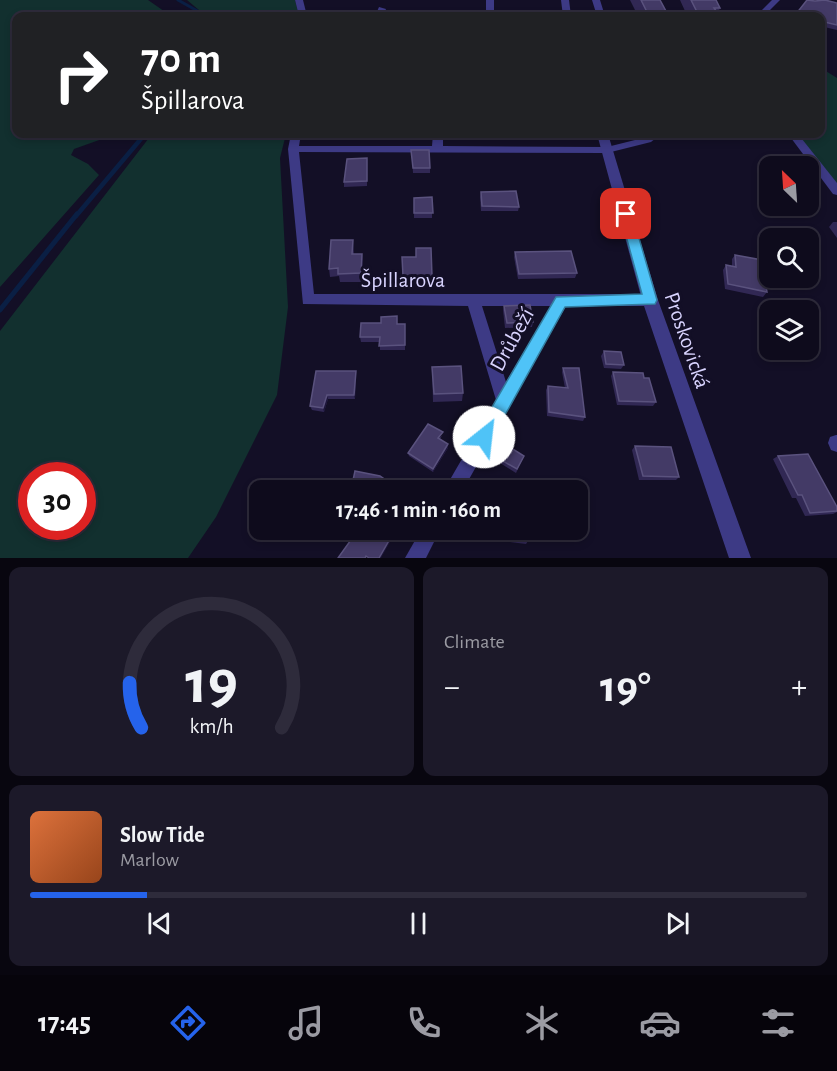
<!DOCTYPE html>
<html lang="en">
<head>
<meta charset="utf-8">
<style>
  :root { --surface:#0e0b1c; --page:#1c1929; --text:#f1f3f6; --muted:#9b9ba3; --line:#2e2b3b; --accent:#2563eb }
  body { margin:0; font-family:"Alegreya Sans",sans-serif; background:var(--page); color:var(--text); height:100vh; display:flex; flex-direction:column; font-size:22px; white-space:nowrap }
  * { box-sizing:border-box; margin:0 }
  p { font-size:20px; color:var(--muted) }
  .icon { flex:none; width:33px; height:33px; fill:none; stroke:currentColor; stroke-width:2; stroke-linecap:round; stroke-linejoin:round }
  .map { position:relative; height:558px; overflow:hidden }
  .drawer { display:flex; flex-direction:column; gap:9px; padding:9px; background:#08060f; flex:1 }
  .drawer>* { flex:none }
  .guide { position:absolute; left:12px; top:12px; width:813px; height:126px; border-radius:12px; box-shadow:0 3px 9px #0003,0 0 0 2px var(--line); background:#202124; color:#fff; overflow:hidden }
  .needle { width:39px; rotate:335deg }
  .buttons { position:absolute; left:759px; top:156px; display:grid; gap:12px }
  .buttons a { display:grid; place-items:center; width:60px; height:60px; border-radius:12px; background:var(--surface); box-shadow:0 3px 9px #0003,0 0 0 2px var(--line); font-size:30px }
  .speed { position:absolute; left:18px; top:462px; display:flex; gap:12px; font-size:30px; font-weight:700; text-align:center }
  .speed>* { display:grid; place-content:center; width:78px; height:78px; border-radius:50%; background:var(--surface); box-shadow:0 3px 9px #0003,0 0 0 2px var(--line); line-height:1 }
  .speed .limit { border:9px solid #d22; background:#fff; color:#111 }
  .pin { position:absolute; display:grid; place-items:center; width:51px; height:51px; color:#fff; margin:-26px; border-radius:12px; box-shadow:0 3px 9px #0006 }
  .me { position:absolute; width:66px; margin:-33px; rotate:29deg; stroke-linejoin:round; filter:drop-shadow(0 0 4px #0008) }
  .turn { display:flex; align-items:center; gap:21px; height:126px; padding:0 30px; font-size:27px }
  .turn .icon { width:78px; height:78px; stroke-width:2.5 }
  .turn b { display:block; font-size:42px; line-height:51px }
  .big { font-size:45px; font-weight:700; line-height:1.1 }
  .drawer .widget { flex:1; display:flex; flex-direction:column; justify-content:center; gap:9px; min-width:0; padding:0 21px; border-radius:12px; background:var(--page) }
  .drawer .dial { align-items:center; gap:0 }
  .dial svg { height:156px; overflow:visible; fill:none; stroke:var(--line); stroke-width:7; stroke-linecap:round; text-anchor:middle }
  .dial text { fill:var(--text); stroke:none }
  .song { display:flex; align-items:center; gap:18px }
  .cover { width:72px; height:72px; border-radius:9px; background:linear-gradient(135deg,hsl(20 70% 55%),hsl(20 70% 35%)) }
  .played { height:6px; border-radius:3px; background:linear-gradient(90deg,var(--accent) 15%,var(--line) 15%) }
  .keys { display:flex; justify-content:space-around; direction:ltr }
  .heat { display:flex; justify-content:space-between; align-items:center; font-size:33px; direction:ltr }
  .drawer .tiles { flex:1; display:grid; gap:9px; grid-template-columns:1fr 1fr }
  .widget:last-child { grid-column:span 2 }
  .trip { position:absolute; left:249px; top:480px; width:339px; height:60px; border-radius:12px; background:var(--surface); box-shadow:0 3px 9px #0003,0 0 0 2px var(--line); font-weight:700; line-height:60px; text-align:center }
  .dock { display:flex; height:96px; justify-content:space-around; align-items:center; background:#06040b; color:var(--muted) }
  .dock .icon { width:42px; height:42px }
  .dock .selected { color:var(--accent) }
  .dock b { font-size:27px; color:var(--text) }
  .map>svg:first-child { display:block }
</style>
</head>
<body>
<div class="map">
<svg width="837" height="558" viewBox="0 0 837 558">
  <rect width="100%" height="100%" fill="#130f26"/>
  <g fill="#12302f" fill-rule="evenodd">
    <polygon points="0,0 148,0 171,16 16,16 16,134 116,134 74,149 71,155 88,164 99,175 0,287"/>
    <polygon points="187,0 295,0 299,16 206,16"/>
    <polygon points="821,68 837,78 837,190 792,134 820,134"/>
    <path d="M152 134H286L280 158 288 307 277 395 216 517 188 558H0V331ZM32 476H82V526H32Z"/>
  </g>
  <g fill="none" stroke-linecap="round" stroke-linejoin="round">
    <polyline stroke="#0a1f44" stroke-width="3" points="178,0 201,13 201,16"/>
    <polyline stroke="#0a1f44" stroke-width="4.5" points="76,216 145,134"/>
    <polyline stroke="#0a1f44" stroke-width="5" points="0,310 77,214"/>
    <g fill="#3d3a85" fill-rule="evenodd">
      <polygon points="295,0 303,0 307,16 299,16"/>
      <rect x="486" y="0" width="8" height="16"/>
      <polygon points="592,0 600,0 605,16 597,16"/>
      <polygon points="772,0 780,0 764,16 756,16"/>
      <polygon points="379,7 386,9 383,16 375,16"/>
      <path d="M291 134H301L299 146H432L433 134H443V146L607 147 643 138 650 134H661L651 142 607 153 299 152 314 294H650L655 296 657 300 655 304 650 306H566L463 490H444L496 400 468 306 303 304 288 149ZM482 306H551L506 382Z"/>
      <polygon points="788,134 798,134 837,183 837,195 833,194"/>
      <polygon points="836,435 837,435 837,452 831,450 828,443 830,437"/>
      <polygon points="421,530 440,530 426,558 405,558"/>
    </g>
    <g fill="#3d3a85" fill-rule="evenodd">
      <polygon points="561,0 569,0 571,16 563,16"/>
      <polygon points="597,134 608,134 658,300 751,558 729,558 642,300"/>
    </g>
  </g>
  <g fill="#312854">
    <polygon points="630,0 660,0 666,11 685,11 680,0 716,0 720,8 718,13 720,16 638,16"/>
    <polygon points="837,3 837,30 820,26 820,16 794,16 796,14"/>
    <polygon points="412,155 430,168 430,173 413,173"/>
    <polygon points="367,158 367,186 344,187 344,182"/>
    <polygon points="481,192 519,207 518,211 481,211 480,197"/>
    <polygon points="432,197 432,218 414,218 414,198"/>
    <polygon points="833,222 837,222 837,238 829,227"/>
    <polygon points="353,240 354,254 362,254 363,262 362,282 340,282 339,276 330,277 329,269"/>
    <polygon points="431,248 432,281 403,281 402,257 416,257"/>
    <polygon points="515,252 577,273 575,278 518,279 514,257"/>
    <polygon points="735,255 767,292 763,297 725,289 723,270 726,265 732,266 732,259"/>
    <polygon points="504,306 533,322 532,327 505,328 503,310"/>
    <polygon points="397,324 405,324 405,350 380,350 380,342 361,342 360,337"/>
    <polygon points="604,351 624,365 621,369 604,368 601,356"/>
    <polygon points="432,367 463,393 462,401 433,402"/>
    <polygon points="563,368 585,417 583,421 547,416 546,390 548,386 565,388 562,372"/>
    <polygon points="613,372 644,378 656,402 653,406 617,405 611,376"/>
    <polygon points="356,375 355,399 328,399 324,412 312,410 310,406"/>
    <polygon points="442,436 440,439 448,444 448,448 433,472 409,456 408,453"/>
    <polygon points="635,446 679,477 676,480 639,480 632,450"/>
    <polygon points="524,456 516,473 500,463 501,460"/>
    <polygon points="778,456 837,507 837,512 833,514 805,516 796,498 792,498 773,459"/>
    <polygon points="352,485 400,490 367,490 353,488"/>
    <polygon points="486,530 531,530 530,532 528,532 528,541 526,544 485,539"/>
  </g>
  <g fill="#1d163a">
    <polygon points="362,254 363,262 362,282 361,273"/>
    <polygon points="356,371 356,375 355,399 354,395"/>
    <polygon points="327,395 328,399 324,412 323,408"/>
    <polygon points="448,444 448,448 433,472 433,469"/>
    <polygon points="395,530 397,530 381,558 379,558"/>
  </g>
  <g fill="#433a66" stroke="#5a527e" stroke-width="1.5">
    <polygon points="641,0 660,0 666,11 697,12 691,0 716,0 720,8 714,8 720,16 649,16"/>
    <polygon points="807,0 815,1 825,0 837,3 837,25 820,21 820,16 806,16 796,14"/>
    <polygon points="411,150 429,150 430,168 413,168"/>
    <polygon points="367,158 367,181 344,182 347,159"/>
    <polygon points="516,191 519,207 482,206 481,192"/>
    <polygon points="432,197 433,213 414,213 414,198"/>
    <polygon points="331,240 353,240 352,254 362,254 361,273 338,274 338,268 329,269"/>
    <polygon points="416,248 431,248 432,276 403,276 402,257 416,257"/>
    <polygon points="571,251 577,273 519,274 515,252"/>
    <polygon points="735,255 762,260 767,292 728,284 726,265 736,267"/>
    <polygon points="530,305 533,322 507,323 504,306"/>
    <polygon points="397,316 397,324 405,324 405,345 379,346 380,337 360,337 361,323 381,323 381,317"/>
    <polygon points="604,351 621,352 624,365 606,364"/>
    <polygon points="461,366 463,393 434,394 432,367"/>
    <polygon points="563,368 579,368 585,417 549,412 548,386 568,388"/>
    <polygon points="316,371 356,371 354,395 327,395 323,408 310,406"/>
    <polygon points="613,372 643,373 644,378 649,378 656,402 619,401"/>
    <polygon points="428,424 443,432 438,438 448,444 433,469 408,453"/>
    <polygon points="508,446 524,456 517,469 501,460"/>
    <polygon points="635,446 671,447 679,477 643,476"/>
    <polygon points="808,454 837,507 837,511 810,513 802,495 798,495 778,456"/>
    <polygon points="355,471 380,476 400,490 383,490 352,485"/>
    <polygon points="358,530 395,530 379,558 369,558 366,556 365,558 338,558"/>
    <polygon points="487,530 528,530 528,541 487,537"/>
  </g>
  <polygon fill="#4fc3f7" stroke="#337fa1" stroke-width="1.5" points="626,210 632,214 657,300 655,304 565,307 490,442 484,445 478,442 475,437 478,431 556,297 642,294 620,214"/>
  <g text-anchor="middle" stroke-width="6" stroke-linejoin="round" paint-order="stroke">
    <g font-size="22" fill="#d9d4ff" stroke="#130f26">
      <text x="403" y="287">Špillarova</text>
      <text transform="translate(511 339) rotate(-61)" y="8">Drůbeží</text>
      <text transform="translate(688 340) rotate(71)" y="8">Proskovická</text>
    </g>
  </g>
</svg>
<div class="buttons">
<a><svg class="needle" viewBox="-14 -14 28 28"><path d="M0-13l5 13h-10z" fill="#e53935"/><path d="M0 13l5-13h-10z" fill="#9b9ba3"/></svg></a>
<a><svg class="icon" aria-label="search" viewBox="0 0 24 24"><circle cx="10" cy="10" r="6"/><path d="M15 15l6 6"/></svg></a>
<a><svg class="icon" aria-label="layers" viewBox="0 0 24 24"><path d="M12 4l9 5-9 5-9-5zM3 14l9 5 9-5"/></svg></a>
</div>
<div class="speed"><div class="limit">30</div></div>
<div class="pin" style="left:626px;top:214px;background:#d93025"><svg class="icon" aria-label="arrive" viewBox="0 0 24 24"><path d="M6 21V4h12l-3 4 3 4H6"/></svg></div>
<svg class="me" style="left:484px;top:437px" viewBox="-20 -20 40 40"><circle r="19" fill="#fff"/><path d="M0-13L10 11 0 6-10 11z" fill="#4fc3f7"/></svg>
<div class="trip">17:46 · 1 min · 160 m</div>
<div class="guide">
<div class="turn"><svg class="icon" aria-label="right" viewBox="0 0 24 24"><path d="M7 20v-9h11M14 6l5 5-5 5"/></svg><div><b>70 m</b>Špillarova</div></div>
</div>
</div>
<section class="drawer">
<div class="tiles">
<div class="widget dial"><svg viewBox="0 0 100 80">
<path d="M14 69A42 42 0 1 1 86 69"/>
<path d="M14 69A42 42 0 0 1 8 46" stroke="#2563eb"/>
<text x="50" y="56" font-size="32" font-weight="700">19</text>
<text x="50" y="72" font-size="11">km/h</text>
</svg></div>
<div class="widget"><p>Climate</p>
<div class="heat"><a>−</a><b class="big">19°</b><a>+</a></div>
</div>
<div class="widget">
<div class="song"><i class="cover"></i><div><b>Slow Tide</b><p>Marlow</p></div></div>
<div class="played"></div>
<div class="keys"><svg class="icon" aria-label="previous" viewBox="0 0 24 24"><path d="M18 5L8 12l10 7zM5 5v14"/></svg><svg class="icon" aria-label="pause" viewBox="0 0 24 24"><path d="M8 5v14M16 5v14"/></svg><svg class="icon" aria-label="next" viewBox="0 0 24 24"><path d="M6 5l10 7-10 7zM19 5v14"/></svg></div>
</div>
</div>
</section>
<nav class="dock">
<b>17:45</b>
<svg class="icon selected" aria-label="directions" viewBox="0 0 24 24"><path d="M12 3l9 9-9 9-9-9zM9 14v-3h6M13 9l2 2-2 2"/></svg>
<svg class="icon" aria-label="music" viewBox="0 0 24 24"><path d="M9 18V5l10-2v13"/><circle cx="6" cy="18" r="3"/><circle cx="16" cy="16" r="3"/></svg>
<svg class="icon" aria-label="phone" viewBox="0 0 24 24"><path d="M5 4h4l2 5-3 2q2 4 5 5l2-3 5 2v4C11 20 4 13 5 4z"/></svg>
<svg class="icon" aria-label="climate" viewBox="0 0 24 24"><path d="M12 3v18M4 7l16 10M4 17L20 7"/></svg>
<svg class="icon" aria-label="car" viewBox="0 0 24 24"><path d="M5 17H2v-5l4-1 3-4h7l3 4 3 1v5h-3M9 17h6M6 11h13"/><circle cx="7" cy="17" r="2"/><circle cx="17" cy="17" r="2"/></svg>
<svg class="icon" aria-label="filters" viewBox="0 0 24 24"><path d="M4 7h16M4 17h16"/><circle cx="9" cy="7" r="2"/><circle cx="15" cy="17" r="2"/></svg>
</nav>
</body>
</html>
